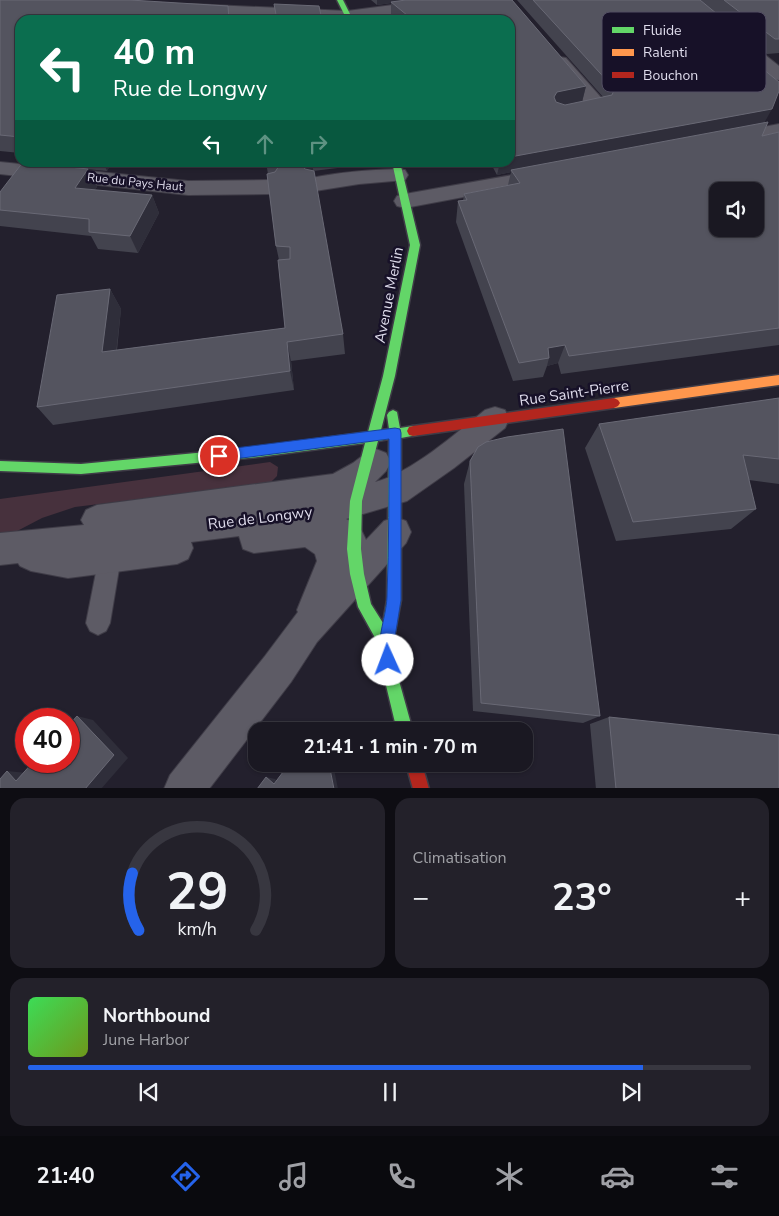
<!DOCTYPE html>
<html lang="fr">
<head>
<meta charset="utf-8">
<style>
  :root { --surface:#1a1822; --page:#23212a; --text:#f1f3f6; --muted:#9fa0a5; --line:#383740; --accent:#2563eb }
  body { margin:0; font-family:"Nunito Sans",sans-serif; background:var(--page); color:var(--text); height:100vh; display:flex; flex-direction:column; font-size:19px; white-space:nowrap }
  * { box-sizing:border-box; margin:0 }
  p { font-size:16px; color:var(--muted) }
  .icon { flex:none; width:28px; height:28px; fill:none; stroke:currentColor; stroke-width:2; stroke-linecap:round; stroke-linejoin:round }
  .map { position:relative; height:788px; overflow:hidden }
  .side { display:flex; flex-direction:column; gap:10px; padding:10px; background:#0e0d13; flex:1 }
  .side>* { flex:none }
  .top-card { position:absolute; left:15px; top:15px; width:500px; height:152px; border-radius:15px; box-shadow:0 1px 4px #0004,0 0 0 1px var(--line); background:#0b6e4f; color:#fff; overflow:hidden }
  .fabs { position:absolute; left:709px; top:182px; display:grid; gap:10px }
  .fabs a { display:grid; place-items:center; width:55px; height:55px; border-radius:10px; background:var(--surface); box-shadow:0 1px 4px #0004,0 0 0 1px var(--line); font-size:25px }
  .speed { position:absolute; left:15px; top:708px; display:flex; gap:10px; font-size:25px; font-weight:700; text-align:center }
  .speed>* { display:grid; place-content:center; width:65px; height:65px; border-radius:50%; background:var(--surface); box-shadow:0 1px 4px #0004,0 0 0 1px var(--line); line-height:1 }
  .speed .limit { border:8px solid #d22; background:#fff; color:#111 }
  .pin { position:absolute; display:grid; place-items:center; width:42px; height:42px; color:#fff; margin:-21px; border:2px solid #fff; border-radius:50%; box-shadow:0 1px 5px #0007 }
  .me { position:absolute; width:55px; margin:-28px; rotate:358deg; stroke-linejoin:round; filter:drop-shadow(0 0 4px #0008) }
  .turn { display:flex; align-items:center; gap:18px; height:105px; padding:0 15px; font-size:22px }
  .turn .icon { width:65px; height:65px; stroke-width:2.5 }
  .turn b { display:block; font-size:35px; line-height:42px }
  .lanes { display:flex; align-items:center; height:48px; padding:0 15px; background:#0003; justify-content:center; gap:25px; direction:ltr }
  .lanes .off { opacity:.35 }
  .big { font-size:38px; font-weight:700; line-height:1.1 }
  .side .card { flex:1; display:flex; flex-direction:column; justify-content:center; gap:8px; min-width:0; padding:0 18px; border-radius:15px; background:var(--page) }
  .side .dial { align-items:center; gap:0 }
  .dial svg { height:130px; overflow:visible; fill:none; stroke:var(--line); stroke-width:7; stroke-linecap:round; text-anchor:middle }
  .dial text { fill:var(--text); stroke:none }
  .song { display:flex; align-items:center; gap:15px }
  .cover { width:60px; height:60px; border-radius:8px; background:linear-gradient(135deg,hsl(130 70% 55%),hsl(80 70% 35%)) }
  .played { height:5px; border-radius:2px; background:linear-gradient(90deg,var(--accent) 85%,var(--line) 85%) }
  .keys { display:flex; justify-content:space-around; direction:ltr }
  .heat { display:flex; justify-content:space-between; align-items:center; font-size:28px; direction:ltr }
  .side .tiles { flex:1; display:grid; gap:10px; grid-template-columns:1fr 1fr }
  .card:last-child { grid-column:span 2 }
  .trip { position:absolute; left:248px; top:722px; width:285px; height:50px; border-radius:15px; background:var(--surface); box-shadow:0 1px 4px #0004,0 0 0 1px var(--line); font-weight:700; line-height:50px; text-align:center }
  .dock { display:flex; height:80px; justify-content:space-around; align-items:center; background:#0a0a0e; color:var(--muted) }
  .dock .icon { width:35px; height:35px }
  .dock .selected { color:var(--accent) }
  .dock b { font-size:22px; color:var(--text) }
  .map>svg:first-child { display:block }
</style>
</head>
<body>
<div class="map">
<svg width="779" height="789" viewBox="0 0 779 789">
  <rect width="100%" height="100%" fill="#23202d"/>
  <polygon fill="#47313d" points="270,462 278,467 277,476 270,483 75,507 42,518 0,540 0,499"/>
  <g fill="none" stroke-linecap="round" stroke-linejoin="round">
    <defs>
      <polygon id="lane" points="110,546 118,549 121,557 110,623 106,631 98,635 90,631 86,623 99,557 102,549"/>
      <g id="street">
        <polygon points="431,0 474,0 471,3 466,5 353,20 191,14 185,12 183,9 185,6 191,4 347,11"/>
        <polygon points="679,0 696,0 779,66 779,80 773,79"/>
        <polygon points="560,57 566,58 605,102 607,106 605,110 570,117 563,115 561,111 563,107 585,103 551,62 554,58"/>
        <polygon points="779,124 779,136 725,146 718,144 715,140 718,136 725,134"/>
        <polygon points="0,162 188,181 270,180 277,182 281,187 277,192 270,194 188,195 0,174"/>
        <path d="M398 169 405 170 408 175 405 180 359 184 315 191 308 189 304 184 308 179C337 172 368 170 398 169Z"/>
        <polygon points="546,169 553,170 556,175 553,180 405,208 397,206 394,201 397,196 405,194"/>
        <path d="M495 407 505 410 509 419 505 428 454 468 407 501 346 519 359 525 366 540 384 521 395 517 406 521 411 532 406 543 317 642 291 682 209 789H164L170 775 265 656 298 612 297 610 317 561 315 554 305 547 254 553 243 549 239 536 191 542 193 548 188 559 177 564 68 578 31 571 20 566 18 563 0 565V533L84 525 81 520 86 510 97 505 333 474 353 463 366 453 376 449 386 453 391 462 386 471 375 482C411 473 455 434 485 410Z"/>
      </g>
      <g id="fast">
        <polygon points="337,0 343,0 353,20 347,20"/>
        <path d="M392 162H400L420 245 395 376 381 430 389 429 387 415 389 412 393 410 397 412 400 428 413 426 417 427 419 431 417 435 401 438V600L393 643 398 677 413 731H397L384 677 379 645 358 607 350 574 347 549 350 501 365 443 258 457 81 474 0 471V461L81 464 258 447 368 432 383 376 410 245ZM389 439 387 600 383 623 371 604 364 574 361 549 362 501 378 441Z"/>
      </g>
      <polygon id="slow" points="779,375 779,385 614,408 610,406 608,403 610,400 614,398"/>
      <g id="jam">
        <polygon points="614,398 618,400 620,403 618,406 614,408 413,436 409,435 407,431 409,427 413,426"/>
        <polygon points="406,764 422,764 429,789 413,789"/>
      </g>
    </defs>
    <use href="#lane" stroke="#3f3c47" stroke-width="2"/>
    <use href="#street" stroke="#3f3c47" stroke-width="2"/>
    <use href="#fast" stroke="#3f3c47" stroke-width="3"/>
    <use href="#slow" stroke="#3f3c47" stroke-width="3"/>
    <use href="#jam" stroke="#3f3c47" stroke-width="3"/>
    <use href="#lane" fill="#5d5b65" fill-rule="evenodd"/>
    <use href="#street" fill="#5d5b65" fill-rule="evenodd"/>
    <use href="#fast" fill="#63d668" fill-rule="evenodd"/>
    <use href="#slow" fill="#ff974d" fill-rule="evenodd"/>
    <use href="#jam" fill="#b3261e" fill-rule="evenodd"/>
  </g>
  <g fill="#43434e">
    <polygon points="0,0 142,0 20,20 20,153 0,151"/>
    <polygon points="371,0 512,0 586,86 582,102 603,97 517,0 779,0 779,53 767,54 735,29 750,41 744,54 765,122 762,136 779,132 779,345 561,374 558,363 547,366 543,377 513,381 456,222 458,201 463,201 464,194 508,185 511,172 497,175 490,162 510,162 510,20 395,20 391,17 391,3 377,5"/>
    <polygon points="43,162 112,162 107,171 66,167 88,169 97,187 94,190 152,195 159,213 138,253 98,249 91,236 0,226 0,192 44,164"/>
    <polygon points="266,162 354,162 354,166 313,171 343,334 345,354 291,361 294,390 53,425 37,407 110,289 121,309 117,350 285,328 279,260 276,246 268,174"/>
    <polygon points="779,398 779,484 749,480 756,509 731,529 616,541 585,448 599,424"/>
    <polygon points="470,461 600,716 583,723 473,711 464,484"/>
    <polygon points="609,717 779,789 596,789 590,724"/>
  </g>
  <g fill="#2f2e3a">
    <polygon points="377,0 417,0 391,2 391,3 377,5"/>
    <polygon points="586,86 582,102 554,107 554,97 557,92"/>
    <polygon points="772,109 763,125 511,170 511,172 497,175 500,162 510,162 510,157"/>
    <polygon points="103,162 112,162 107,171"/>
    <polygon points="312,162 314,176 307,178 299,163"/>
    <polygon points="88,169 97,187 84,206 75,188"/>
    <polygon points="152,195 159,213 138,253 130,236"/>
    <polygon points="110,289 121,309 114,371 102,352"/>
    <polygon points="287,342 291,361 294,390 290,371"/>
    <polygon points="565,345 558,363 547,366 549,358 548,348"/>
    <polygon points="77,716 93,720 128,758 101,789 85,789"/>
    <polygon points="329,764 333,764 338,789 334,789"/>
    <polygon points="7,771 27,773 16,781"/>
    <polygon points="266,777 275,779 282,785 274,784"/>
  </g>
  <g fill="#54545f" stroke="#696975" fill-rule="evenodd">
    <polygon points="0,0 130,0 228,6 229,20 20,20 20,137 0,135"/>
    <polygon points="406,0 512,0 586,86 557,92 554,97 556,102 565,105 612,95 614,90 611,85 533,0 700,0 750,41 731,43 779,82 779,91 772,109 510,157 510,20 413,20 391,2"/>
    <polygon points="724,0 779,0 779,39 775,39"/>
    <polygon points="274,4 319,6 322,20 277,20"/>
    <path d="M768 122 762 136 779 132V328L569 356 565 345 548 348 549 358 519 363 458 201 467 200 464 194 520 183 511 170ZM718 191H755V229H718Z"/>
    <polygon points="23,162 88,169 75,188 152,195 130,236 89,232 89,219 0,210 0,192"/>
    <polygon points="277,162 299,162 305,169 314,171 343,334 287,342 290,371 37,407 57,295 110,289 102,352 285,328 278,260 290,259 290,247 276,246 267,174 275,172 279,166"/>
    <polygon points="779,398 779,459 743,455 756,509 633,522 599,424"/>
    <polygon points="563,429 600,716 481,703 470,461 478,447 486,442 507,437"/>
    <polygon points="77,716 114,755 85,789 0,789 0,779 7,771 16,781 34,761 69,761 69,725"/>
    <polygon points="609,717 779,735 779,789 616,789"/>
    <polygon points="289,764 329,764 334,789 257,789 266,777 274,784"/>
  </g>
  <path fill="#2563eb" stroke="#184099" d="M395 428 400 429 401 433V600L394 643 396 660 394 665 388 667 383 665C374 642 386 620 387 597 389 544 389 491 389 439L219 461 215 459 213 456 215 452 219 450Z"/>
  <g text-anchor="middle" stroke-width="5" stroke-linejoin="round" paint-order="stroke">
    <g font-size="12" fill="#dfdcec" stroke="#171128">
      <text transform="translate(135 182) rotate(6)" y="4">Rue du Pays Haut</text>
    </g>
    <g font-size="15" fill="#dfdcec" stroke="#171128">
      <text transform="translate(389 295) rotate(-79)" y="5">Avenue Merlin</text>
      <text transform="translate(574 393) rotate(-8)" y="5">Rue Saint-Pierre</text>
      <text transform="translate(260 518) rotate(-7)" y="5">Rue de Longwy</text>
    </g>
  </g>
  <rect x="602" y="12" width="164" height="80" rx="8" fill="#171128" stroke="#534e63" stroke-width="1"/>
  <rect x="612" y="27" width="22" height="6" fill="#63d668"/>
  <rect x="612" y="49" width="22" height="7" fill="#ff974d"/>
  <rect x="612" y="72" width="22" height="6" fill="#b3261e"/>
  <g font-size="14" fill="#dfdcec">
    <text x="643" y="35">Fluide</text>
    <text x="643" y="57">Ralenti</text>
    <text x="643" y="80">Bouchon</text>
  </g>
</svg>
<div class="fabs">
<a><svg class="icon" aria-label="sound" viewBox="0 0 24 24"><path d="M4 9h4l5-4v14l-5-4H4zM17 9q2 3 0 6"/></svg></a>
</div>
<div class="speed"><div class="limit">40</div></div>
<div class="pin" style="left:219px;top:456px;background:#d93025"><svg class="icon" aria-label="arrive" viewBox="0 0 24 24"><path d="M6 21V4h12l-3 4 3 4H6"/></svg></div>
<svg class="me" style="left:388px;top:660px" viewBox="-20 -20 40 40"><circle r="19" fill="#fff"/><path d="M0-13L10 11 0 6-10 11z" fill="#2563eb"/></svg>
<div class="trip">21:41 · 1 min · 70 m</div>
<div class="top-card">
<div class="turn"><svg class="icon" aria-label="left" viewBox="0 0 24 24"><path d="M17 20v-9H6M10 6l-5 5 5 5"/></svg><div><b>40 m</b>Rue de Longwy</div></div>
<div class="lanes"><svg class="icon" aria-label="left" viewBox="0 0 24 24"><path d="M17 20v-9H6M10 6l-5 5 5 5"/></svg><svg class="icon off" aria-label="ahead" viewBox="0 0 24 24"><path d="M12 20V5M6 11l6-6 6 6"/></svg><svg class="icon off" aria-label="right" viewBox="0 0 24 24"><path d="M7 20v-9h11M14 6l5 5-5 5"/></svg></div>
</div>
</div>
<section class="side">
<div class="tiles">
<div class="card dial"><svg viewBox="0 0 100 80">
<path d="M14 69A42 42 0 1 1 86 69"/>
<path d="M14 69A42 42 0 0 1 10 34" stroke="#2563eb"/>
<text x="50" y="56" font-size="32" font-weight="700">29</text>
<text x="50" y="72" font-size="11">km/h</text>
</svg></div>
<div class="card"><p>Climatisation</p>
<div class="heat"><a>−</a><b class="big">23°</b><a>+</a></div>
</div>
<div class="card">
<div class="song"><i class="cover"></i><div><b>Northbound</b><p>June Harbor</p></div></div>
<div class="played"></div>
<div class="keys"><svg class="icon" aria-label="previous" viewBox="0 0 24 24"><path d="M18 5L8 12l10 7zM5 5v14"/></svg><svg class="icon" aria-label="pause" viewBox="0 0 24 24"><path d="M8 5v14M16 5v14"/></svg><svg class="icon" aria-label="next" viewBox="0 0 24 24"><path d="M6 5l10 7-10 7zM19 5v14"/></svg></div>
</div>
</div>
</section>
<nav class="dock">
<b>21:40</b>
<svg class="icon selected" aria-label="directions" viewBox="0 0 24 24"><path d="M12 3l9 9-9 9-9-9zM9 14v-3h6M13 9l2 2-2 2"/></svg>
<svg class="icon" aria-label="music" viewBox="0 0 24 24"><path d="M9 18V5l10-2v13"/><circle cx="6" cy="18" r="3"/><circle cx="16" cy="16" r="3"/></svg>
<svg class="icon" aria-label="phone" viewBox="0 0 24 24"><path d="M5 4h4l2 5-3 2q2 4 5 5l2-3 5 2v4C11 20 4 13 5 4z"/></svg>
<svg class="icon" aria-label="climate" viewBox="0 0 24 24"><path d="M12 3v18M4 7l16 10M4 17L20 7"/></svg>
<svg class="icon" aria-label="car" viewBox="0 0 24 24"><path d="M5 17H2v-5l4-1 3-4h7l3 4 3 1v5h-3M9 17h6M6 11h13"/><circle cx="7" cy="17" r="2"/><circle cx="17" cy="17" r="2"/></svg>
<svg class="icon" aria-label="filters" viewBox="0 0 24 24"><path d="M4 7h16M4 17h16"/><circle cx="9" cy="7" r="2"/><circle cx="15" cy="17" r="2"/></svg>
</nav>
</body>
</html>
